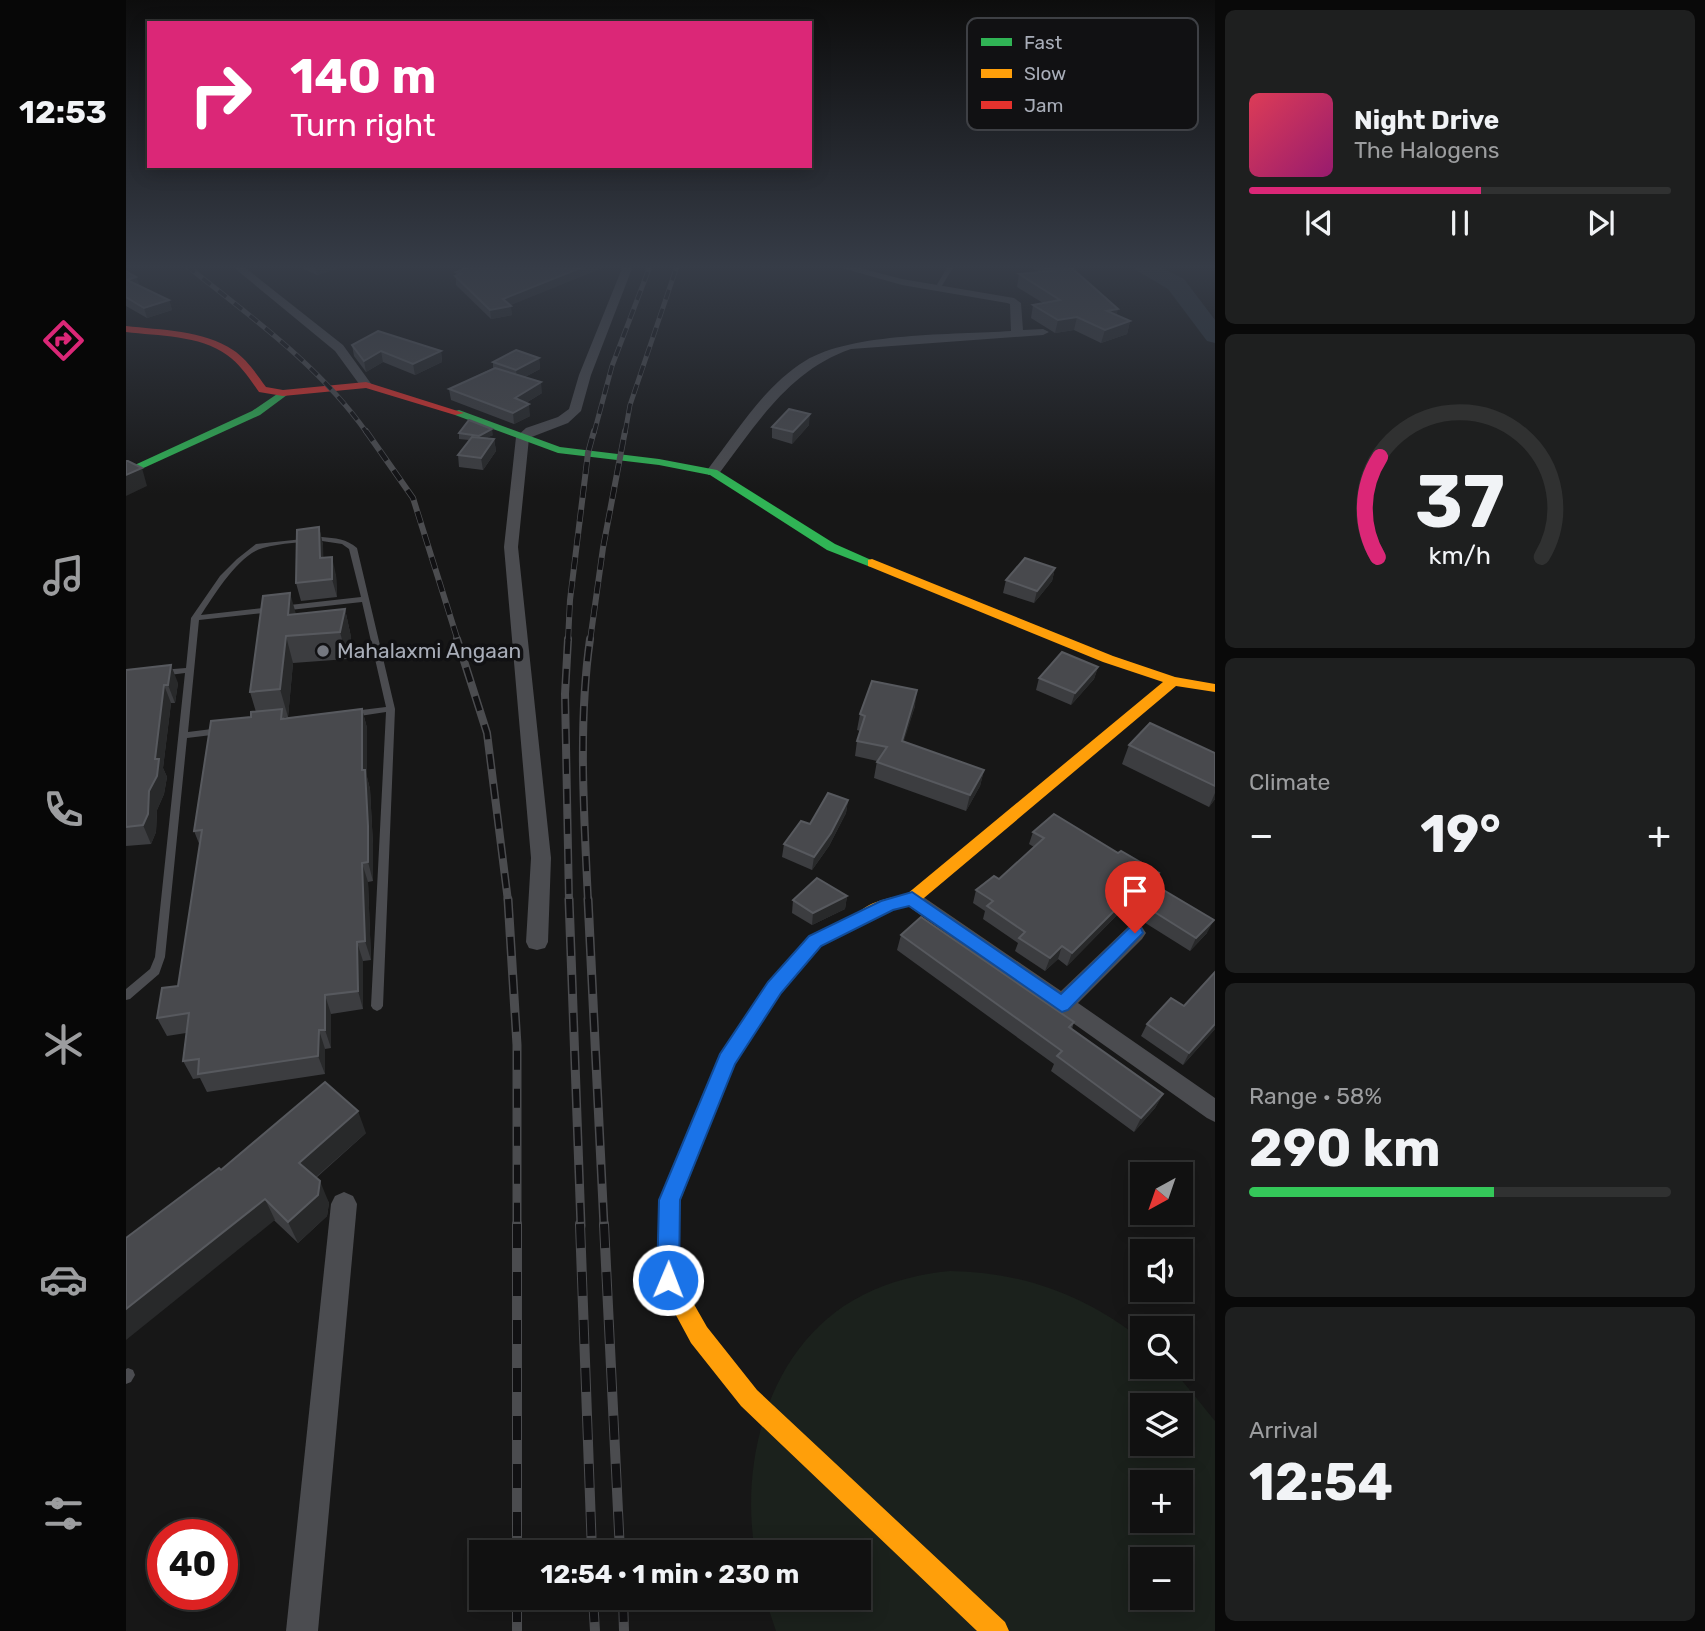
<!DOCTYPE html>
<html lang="en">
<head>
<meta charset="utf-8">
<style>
  :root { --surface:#111; --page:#1e1f1f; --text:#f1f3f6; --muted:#9c9d9f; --line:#303131; --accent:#db2777 }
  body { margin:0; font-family:Rubik,sans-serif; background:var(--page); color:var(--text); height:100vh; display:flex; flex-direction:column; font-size:26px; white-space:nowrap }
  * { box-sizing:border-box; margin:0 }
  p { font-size:23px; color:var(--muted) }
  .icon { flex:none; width:38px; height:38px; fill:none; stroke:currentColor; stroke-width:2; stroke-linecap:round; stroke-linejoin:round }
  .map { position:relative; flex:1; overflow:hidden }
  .sheet { display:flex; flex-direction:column; gap:10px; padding:10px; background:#090909; width:490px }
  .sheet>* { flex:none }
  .guide { position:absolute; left:21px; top:21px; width:665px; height:147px; border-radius:0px; box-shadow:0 4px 18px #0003,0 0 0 2px var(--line); background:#db2777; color:#fff; overflow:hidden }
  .needle { width:46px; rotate:220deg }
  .fabs { position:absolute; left:1004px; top:1162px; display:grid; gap:14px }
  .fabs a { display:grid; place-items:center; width:63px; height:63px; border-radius:0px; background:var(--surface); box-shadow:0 4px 18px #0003,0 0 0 2px var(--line); font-size:35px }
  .speed { position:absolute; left:21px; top:1519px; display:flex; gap:14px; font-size:35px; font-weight:700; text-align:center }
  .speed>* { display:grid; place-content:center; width:91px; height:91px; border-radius:50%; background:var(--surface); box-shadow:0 4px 18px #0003,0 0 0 2px var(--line); line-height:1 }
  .speed .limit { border:10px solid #d22; background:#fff; color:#111 }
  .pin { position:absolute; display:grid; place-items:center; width:60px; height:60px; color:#fff; margin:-72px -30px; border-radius:50% 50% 50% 0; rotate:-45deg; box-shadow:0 0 7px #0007 }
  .pin .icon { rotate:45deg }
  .me { position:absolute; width:77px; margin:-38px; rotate:1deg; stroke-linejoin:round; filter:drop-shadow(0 0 5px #0008) }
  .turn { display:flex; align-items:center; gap:24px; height:147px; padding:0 28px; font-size:32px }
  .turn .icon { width:91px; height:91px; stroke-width:2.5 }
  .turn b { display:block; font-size:49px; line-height:60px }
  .big { font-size:52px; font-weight:700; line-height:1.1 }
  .sheet .card { flex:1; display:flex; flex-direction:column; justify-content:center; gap:10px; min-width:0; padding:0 24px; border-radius:10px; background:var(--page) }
  .sheet .dial { align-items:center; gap:0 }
  .dial svg { height:182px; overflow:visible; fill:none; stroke:var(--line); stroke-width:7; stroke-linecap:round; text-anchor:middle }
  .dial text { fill:var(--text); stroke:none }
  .song { display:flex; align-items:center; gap:21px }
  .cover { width:84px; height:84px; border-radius:10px; background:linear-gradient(135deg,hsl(350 70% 55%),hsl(320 70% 35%)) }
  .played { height:7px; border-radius:4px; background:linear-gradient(90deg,var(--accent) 55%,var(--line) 55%) }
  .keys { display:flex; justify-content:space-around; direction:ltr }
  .heat { display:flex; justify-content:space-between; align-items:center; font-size:38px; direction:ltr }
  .charge { height:10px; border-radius:5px; background:linear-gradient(90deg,#34c759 58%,var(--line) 0) }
  .trip { position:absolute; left:343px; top:1540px; width:402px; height:70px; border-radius:0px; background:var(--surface); box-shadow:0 4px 18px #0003,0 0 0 2px var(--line); font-weight:700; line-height:70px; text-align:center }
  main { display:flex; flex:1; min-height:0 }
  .menu { display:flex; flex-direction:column; width:126px; justify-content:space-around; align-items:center; background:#070707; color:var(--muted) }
  .menu .icon { width:49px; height:49px }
  .menu .on { color:var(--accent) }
  .menu b { font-size:32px; color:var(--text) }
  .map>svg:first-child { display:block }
</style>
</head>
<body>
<main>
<nav class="menu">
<b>12:53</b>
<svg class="icon on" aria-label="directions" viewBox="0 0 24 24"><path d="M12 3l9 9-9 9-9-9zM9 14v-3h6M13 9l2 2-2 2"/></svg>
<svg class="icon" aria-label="music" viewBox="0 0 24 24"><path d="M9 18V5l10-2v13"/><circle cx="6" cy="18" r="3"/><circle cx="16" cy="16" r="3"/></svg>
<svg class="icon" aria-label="phone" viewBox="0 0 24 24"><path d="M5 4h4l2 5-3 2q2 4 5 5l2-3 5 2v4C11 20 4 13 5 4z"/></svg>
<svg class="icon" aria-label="climate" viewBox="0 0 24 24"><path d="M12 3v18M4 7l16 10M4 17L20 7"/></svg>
<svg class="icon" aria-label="car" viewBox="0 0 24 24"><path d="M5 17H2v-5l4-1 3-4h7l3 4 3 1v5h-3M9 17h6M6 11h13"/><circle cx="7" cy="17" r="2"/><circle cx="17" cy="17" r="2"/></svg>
<svg class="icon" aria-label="filters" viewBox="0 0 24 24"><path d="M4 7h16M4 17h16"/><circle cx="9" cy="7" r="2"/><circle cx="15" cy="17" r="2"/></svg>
</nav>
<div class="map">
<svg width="1089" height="1631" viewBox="0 0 1089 1631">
  <rect width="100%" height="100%" fill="#171717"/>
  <path fill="#1b211c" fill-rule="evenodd" d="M824 1271C896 1272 960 1295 1017 1341V1367H1045L1089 1421V1631H650L639 1598H733V1552H629C613 1457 645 1341 737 1295 765 1281 793 1274 824 1271ZM1017 1405H1055V1444H1017ZM1017 1482H1055V1521H1017ZM1017 1559H1055V1598H1017Z"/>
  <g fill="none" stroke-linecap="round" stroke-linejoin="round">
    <polygon fill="#2a3239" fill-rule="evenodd" points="1006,266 1032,266 1058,279 1089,320 1089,343 1081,341 1042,289 1010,270"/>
    <g fill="#4b4c50" fill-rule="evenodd">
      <polygon points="822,266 828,266 814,289 810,289 809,288"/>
      <path d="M196 537C209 538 221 539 231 548L269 709 257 1006 255 1009 251 1011 247 1009 245 1006 260 712 227 717 223 714 227 711 260 707 236 602 73 620 62 732 94 728 98 731 94 734 61 738 39 957 33 974 4 999 0 1000V989L24 969 29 957 59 673 35 676 31 673 35 670 60 668 65 618 94 576 111 559 130 544ZM196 541 216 544 223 549 235 597 75 615C88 595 113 554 137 548 155 543 177 542 196 541Z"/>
      <polygon points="2,1368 7,1370 9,1375 5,1382 0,1384 0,1369"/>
    </g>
    <g fill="#4b4c50" fill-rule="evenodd">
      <polygon points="106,266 117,266 217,345 246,385 244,388 236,388 209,351"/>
      <polygon points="497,266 507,266 465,375 455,411 442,423 403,438 392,547 425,858 422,942 419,948 411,950 403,948 400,942 405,858 378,547 390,437 400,428 432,417 443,409 453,375"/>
      <path d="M709 266H726L776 279 888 298 895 303 897 330 917 329 923 332 917 335 725 349C663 370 630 425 592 475H582V469C611 432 638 386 679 361 726 332 828 335 885 331L884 304 881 303 776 285Z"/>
      <polygon points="786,891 793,894 935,991 1002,927 1009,925 1016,927 1020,933 1016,939 952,1003 1089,1098 1089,1122 1081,1118 779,904 776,899 779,894"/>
      <polygon points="218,1192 227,1196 231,1204 192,1631 160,1631 205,1204 209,1196"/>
    </g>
    <g fill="#30b455" fill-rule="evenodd">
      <polygon points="157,390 161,391 161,395 134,415 0,476 0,469 126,411"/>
      <polygon points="333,410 434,447 533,459 591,470 709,544 752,563 746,567 742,566 701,550 584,475 533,465 432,453 329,415 329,411"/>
      <polygon points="740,908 746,910 749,915 746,920 695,946 654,992 609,1064 550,1211 543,1214 536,1211 533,1204 594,1054 642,982 683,936"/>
    </g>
    <g fill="#ff9f0a" fill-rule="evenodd">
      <path d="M746 559 987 656 1049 677 1089 684V692L1050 686 792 903 765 910 740 922 734 920 731 915C741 901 765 898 781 894L1037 682 977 662 742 566V560Z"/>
      <polygon points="543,1194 550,1197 553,1204 553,1278 581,1327 631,1390 879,1622 883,1631 851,1631 615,1406 565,1343 531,1280 533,1204 536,1197"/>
    </g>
    <path fill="#e5322d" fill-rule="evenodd" d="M0 326C34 330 78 330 107 350 121 359 131 375 140 387L157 390 240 382 338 413 329 415 240 388 157 396 133 392C124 379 114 364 101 355 74 335 32 336 0 332Z"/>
    <defs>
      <g id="rail-far4">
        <path d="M61 266C125 317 193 365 241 433"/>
        <polyline points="468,433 486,366 524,266"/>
        <polyline points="499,433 504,405 551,266"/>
      </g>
      <g id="rail-far3">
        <polyline points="240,431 287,498 332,641"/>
        <polyline points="442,641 444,600 462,453 468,431"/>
        <polyline points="464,641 477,548 499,431"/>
      </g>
      <g id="rail-far2">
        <polyline points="331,639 361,733 382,901"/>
        <polyline points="442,639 439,694 443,901"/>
        <path d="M462 901C458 815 452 724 464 639"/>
      </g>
      <g id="rail-far1">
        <polyline points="382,899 391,1045 391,1226"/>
        <polyline points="443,899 455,1226"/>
        <polyline points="462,899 478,1226"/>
      </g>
      <g id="rail">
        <polyline points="391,1224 391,1552"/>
        <polyline points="454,1224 466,1552"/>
        <polyline points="478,1224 494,1552"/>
        <polyline points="391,1598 391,1631"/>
        <polyline points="467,1598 469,1631"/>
        <polyline points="497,1598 498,1631"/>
      </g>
    </defs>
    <use href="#rail-far4" stroke="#4b4c4f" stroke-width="5"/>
    <use href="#rail-far3" stroke="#4b4c4f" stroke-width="6"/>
    <use href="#rail-far2" stroke="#4b4c4f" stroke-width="8"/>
    <use href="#rail-far1" stroke="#4b4c4f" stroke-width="9"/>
    <use href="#rail" stroke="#4b4c4f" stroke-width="10"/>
    <use href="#rail-far4" stroke="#111113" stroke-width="3.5" stroke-dasharray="10" stroke-linecap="butt"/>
    <use href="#rail-far3" stroke="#111113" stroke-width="4.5" stroke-dasharray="12" stroke-linecap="butt"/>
    <use href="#rail-far2" stroke="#111113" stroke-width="5" stroke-dasharray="15" stroke-linecap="butt"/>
    <use href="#rail-far1" stroke="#111113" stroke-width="6" stroke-dasharray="19" stroke-linecap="butt"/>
    <use href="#rail" stroke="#111113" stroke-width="8" stroke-dasharray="24" stroke-linecap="butt"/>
  </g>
  <g fill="#3c3d40">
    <polygon points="172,266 220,266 191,275"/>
    <polygon points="346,266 481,266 384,305 386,315 365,319 330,285 330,272"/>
    <polygon points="904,266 949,266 948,270 992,309 990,315 1004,321 1001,334 975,343 948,330 929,333 905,318 907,305 917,303 891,287 893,274 912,272"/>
    <polygon points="0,271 10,277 13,285 43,300 46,310 21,318 0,306"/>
    <polygon points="226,345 315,351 316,362 289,375 257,362 240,372 228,356"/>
    <polygon points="413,358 414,369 399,377 416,393 400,403 404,416 388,424 325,400 323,389 367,368 367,362"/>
    <polygon points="683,425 666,444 646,438 646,427"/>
    <polygon points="333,433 367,435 360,438 368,439 370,451 357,470 333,467 332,455 343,440 333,439"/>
    <polygon points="193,527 197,545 197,558 210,575 211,597 175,601 170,583"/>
    <polygon points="929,568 926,581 908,603 877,593 880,580"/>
    <polygon points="219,609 225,637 221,659 167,663 162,717 158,717 159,718 236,709 241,728 241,777 244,789 247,845 247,881 242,882 245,960 237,961 237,1009 205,1014 205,1048 199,1049 199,1074 81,1092 74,1078 67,1079 57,1061 60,1033 41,1036 31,1018 52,986 74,846 68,831 125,717 130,712 124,692 170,614"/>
    <polygon points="972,667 968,679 945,705 910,690 913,678"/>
    <polygon points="0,670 52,683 49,703 45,703 37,768 41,777 38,794 31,810 30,832 25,844 0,846"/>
    <polygon points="789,706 777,742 858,770 854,786 840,811 748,778 751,761 729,756 731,741 734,731 731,730 734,714"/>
    <polygon points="1003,745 1089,753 1089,799 1083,807 996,764"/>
    <polygon points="722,800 720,813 703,846 686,870 656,857 658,844 684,824"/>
    <polygon points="907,832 1028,884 1081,933 1064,951 997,909 941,966 932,959 919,971 889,951 892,943 857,919 859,911 847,903 850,890 873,879 908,847 903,844"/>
    <polygon points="721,896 719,909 686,925 666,913 667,900"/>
    <polygon points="775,935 948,1022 946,1029 1037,1094 1029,1108 1008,1132 925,1071 928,1064 771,950"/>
    <polygon points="1089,972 1089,1029 1057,1065 1015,1036 1021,1024 1058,1006"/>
    <polygon points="240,1133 190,1178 203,1203 201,1216 172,1243 95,1170"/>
  </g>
  <g fill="#28292a">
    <polygon points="193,266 220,266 191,275 189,267"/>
    <polygon points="459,266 481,266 380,307 385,306 386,315 365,319 364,310 377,299"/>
    <polygon points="10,277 13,287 1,280"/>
    <polygon points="43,300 46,310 21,318 18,308"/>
    <polygon points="992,309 988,321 981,311"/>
    <polygon points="951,317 948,330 929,333 932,320"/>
    <polygon points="1004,321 1001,334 975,343 979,330"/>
    <polygon points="255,351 257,362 240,372 238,361"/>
    <polygon points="315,351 316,362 289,375 287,364"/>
    <polygon points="413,358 414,369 391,381 390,370"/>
    <polygon points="415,382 416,393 390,409 389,398"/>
    <polygon points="403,404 404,416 388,424 387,413"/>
    <polygon points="684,414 683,425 666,444 667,432"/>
    <polygon points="366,429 367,435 353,442 353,436"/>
    <polygon points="368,439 370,451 357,470 355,458"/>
    <polygon points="16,468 21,486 0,496 0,475"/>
    <polygon points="193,527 197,545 198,577 194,558"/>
    <polygon points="206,557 210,575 211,597 206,579"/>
    <polygon points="929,568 926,581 908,603 911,591"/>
    <polygon points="164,593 172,621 162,615"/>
    <polygon points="219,609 225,637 221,659 214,632"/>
    <polygon points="160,636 167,663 162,717 154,689"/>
    <polygon points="45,665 52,683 49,703 42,685"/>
    <polygon points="972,667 968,679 945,705 949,693"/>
    <polygon points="38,685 45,703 37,768 41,777 38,794 31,810 30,832 25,844 17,825 23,791"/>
    <polygon points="791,690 789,706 773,757 776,741"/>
    <polygon points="236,709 241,728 241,777 244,789 247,845 247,881 242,862 236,770"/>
    <polygon points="858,770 854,786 840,811 844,795"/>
    <polygon points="1089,793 1089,799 1083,807"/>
    <polygon points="722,800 720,813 703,846 686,870 688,857"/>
    <polygon points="236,863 242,882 245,960 239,941"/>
    <polygon points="1033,873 1027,886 1024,882"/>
    <polygon points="721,896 719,909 686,925 687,913"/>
    <polygon points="1003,896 997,909 941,966 946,953"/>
    <polygon points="1088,920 1081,933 1064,951 1070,938"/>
    <polygon points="231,942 237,961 237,1009 232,991"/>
    <polygon points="936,946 932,959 919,971 924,958"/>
    <polygon points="199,995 205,1014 205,1048 199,1030"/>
    <polygon points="1089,1024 1089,1029 1057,1065 1063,1053"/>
    <polygon points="193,1030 199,1049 199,1074 192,1056"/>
    <polygon points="1037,1094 1029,1108 1008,1132 1015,1118"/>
    <polygon points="232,1111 240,1133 182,1184 173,1163"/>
    <polygon points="194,1181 203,1203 201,1216 172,1243 162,1222"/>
    <polygon points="139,1199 149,1220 0,1340 0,1309"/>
  </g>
  <g fill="#48494d" stroke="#57595e" stroke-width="2">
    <polygon points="346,266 459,266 377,299 385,306 364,310 329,276 335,274 330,272"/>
    <polygon points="918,266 949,266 920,268"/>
    <polygon points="947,269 992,309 981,311 1004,321 979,330 951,317 932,320 907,305 934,300 893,274"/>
    <polygon points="0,271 10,277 1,280 43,300 18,308 0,297"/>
    <polygon points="252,331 315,351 287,364 255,351 238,361 226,345"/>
    <polygon points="390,350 413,358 390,370 367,362"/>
    <polygon points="369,368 415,382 389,398 403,404 387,413 323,389"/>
    <polygon points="663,409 684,414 667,432 646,427"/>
    <polygon points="343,420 366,429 353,436 333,433"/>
    <polygon points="346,437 368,439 355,458 332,455"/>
    <polygon points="0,461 2,461 16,468 0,475"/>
    <polygon points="193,527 194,558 206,557 206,579 170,583 171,530"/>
    <polygon points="899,558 929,568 911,591 880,580"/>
    <polygon points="164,593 162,615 219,609 214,632 160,636 154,689 124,692 137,596"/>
    <polygon points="936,652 972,667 949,693 913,678"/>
    <polygon points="45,665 42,685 38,685 29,759 33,759 31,776 23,791 22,814 17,825 0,827 0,670"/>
    <polygon points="746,681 791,690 776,741 858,770 844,795 751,762 761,747 731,741 739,716 734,714"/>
    <polygon points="156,709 155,719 236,709 236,770 239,770 242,826 242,862 236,863 239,941 231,942 232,991 199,995 199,1030 193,1030 192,1056 72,1074 73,1059 57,1061 63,1013 31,1018 36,988 52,986 76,830 68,831 85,721 125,717 125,712"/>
    <polygon points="1024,723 1089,753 1089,786 1003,745"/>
    <polygon points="702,793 722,800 705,833 688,857 658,844 675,821 684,824"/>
    <polygon points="928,814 992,853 995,851 1033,873 1024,882 1088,920 1070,938 1003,896 946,953 936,946 924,958 893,938 899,932 861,906 867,901 850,890 868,876 873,879 918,838 907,832"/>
    <polygon points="691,878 721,896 687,913 667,900"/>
    <polygon points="795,917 948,1022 943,1027 1037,1094 1015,1118 931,1056 936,1051 775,935"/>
    <polygon points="1089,972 1089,1024 1063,1053 1021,1024 1045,998 1058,1006"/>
    <polygon points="199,1082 232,1111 173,1163 194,1181 192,1195 162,1222 139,1199 0,1309 0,1238 93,1168 95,1170"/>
  </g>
  <linearGradient id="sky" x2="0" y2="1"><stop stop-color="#0d0d0d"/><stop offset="0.54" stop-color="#363c47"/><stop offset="1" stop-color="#363c47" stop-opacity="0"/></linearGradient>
  <rect width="1089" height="494" fill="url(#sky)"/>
  <polygon fill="#1a73e8" stroke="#114b97" stroke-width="2" points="786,892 935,994 1003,928 1015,928 1017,933 942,1010 936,1012 783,906 767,910 695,946 655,993 609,1064 554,1200 553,1280 550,1288 542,1291 534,1288 531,1280 533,1200 594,1054 642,982 683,936 755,901"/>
  <circle fill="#757880" stroke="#111113" stroke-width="2.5" cx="197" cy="651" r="7"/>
  <g text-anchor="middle" stroke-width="7" stroke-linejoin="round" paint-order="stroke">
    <g font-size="21" fill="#a8adb8" stroke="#111113" text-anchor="start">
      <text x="211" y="658">Mahalaxmi Angaan</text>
    </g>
  </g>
  <rect x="841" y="18" width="231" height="112" rx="10" fill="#111113" stroke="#3e4045" stroke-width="2"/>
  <rect x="855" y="38" width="31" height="8" fill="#30b455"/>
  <rect x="855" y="69" width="31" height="9" fill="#ff9f0a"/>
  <rect x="855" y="101" width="31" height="8" fill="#e5322d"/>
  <g font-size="19" fill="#a8adb8">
    <text x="898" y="49">Fast</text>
    <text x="898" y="80">Slow</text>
    <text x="898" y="112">Jam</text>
  </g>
</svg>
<div class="fabs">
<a><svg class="needle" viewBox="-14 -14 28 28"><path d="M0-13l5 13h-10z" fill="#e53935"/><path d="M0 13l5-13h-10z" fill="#9c9d9f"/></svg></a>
<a><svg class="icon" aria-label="sound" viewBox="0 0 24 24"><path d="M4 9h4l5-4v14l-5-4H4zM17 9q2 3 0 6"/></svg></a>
<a><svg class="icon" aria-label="search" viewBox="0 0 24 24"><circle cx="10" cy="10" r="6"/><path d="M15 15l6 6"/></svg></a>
<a><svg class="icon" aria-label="layers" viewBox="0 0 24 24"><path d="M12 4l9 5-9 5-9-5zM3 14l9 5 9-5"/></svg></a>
<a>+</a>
<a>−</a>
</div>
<div class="speed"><div class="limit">40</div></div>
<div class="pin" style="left:1009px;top:933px;background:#d93025"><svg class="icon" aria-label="arrive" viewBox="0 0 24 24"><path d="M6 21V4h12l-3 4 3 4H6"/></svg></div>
<svg class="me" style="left:542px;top:1280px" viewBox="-20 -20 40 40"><circle r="17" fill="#1a73e8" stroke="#fff" stroke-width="3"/><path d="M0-11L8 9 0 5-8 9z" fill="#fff"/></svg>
<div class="trip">12:54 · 1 min · 230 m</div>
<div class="guide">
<div class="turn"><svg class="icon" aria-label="right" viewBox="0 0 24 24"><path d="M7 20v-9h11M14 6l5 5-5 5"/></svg><div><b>140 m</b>Turn right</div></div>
</div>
</div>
<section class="sheet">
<div class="card">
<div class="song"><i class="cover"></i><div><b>Night Drive</b><p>The Halogens</p></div></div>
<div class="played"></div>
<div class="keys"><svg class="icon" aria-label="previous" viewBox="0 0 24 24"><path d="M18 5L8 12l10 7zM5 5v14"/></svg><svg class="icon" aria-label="pause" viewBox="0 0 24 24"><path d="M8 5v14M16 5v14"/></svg><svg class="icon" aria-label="next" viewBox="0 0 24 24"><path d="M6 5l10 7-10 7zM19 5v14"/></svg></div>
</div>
<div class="card dial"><svg viewBox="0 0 100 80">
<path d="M14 69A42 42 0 1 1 86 69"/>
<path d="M14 69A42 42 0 0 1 15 25" stroke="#db2777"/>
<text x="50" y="56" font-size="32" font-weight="700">37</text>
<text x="50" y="72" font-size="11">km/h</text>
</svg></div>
<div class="card"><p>Climate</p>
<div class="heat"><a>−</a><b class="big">19°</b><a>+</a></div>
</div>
<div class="card"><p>Range · 58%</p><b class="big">290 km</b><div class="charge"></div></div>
<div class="card"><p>Arrival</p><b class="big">12:54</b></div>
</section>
</main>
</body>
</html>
